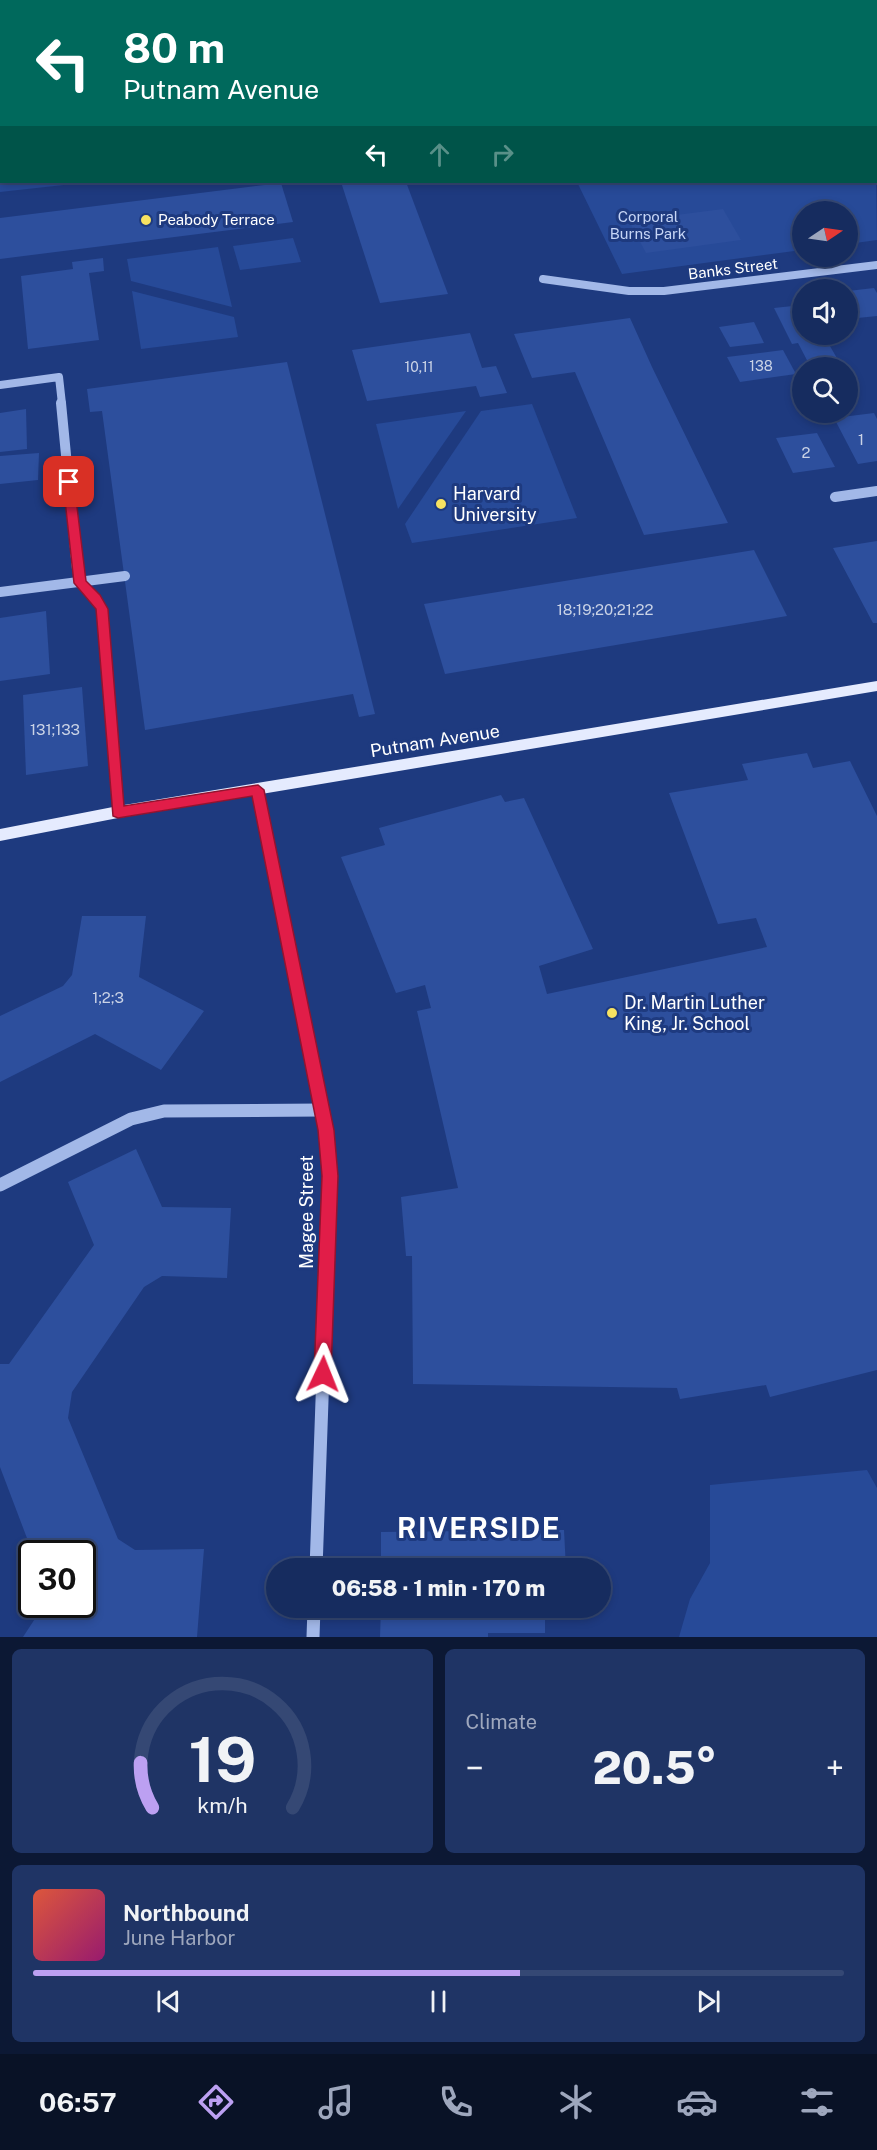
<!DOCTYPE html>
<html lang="en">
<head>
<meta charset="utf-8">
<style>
  :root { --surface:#162c5f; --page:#1f3465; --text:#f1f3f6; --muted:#9ea7bd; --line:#354874; --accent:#bca0f2 }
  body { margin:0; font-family:"Public Sans",sans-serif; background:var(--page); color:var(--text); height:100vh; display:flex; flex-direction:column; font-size:22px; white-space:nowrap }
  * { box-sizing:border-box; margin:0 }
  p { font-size:20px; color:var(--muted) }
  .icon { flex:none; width:33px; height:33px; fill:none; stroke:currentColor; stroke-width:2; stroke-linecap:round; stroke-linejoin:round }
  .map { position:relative; height:1637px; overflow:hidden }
  .panel { display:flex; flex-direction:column; gap:12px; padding:12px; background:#0c1834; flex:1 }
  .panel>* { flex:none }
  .banner { position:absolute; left:0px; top:0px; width:878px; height:183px; box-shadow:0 3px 9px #0003,0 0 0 2px var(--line); background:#00695c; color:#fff; overflow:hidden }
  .needle { width:39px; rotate:77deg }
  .tools { position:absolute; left:792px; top:201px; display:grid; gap:12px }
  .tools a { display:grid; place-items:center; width:66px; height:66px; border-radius:50%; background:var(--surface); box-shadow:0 3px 9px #0003,0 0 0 2px var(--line); font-size:30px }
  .speed { position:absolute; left:18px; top:1540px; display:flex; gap:12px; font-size:30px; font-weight:700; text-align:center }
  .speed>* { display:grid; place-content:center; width:78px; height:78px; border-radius:50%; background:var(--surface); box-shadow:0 3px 9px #0003,0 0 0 2px var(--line); line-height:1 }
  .speed .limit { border:3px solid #111; border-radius:9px; background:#fff; color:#111 }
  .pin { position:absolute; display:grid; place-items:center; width:51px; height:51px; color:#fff; margin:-26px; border-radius:12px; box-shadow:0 3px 9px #0006 }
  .me { position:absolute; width:66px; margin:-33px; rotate:2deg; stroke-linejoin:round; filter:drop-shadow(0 0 4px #0008) }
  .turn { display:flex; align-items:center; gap:21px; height:126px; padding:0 24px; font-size:27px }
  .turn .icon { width:78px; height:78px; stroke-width:2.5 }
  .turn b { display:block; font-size:42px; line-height:51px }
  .lanes { display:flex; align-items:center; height:57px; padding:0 24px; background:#0003; justify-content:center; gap:30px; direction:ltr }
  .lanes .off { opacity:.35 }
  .big { font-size:45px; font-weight:800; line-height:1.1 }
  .panel .card { flex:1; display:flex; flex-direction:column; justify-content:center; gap:9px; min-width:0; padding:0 21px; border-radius:9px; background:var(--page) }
  .panel .dial { align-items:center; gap:0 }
  .dial svg { height:156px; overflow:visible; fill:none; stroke:var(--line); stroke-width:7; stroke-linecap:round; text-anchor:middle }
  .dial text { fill:var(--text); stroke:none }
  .song { display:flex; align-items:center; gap:18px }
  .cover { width:72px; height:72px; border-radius:9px; background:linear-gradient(135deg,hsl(10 70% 55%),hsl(320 70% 35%)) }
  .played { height:6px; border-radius:3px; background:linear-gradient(90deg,var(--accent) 60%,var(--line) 60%) }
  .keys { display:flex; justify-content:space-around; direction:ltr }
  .heat { display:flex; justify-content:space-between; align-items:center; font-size:33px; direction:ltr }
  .panel .tiles { flex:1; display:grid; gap:12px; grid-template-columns:1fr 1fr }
  .card:last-child { grid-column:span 2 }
  .trip { position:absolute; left:266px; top:1558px; width:345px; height:60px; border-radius:30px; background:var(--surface); box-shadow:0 3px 9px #0003,0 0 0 2px var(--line); font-weight:800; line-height:60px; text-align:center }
  .menu { display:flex; height:96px; justify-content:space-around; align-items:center; background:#091226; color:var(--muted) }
  .menu .icon { width:42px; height:42px }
  .menu .selected { color:var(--accent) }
  .menu b { font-size:27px; color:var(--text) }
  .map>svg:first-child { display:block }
</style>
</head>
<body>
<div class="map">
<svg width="877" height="1637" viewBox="0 0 877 1637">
  <rect width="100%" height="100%" fill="#1e3a7f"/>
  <g fill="#274a98">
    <polygon points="303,0 763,0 764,1 295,2"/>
    <polygon points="0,134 2,182 91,182 0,192"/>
    <polygon points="876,170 877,240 848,244 848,212 802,212 802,250 622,274 577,182 876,182"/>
    <polygon points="293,238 301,262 240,270 233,246"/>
    <polygon points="218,247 232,307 131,281 127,259"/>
    <polygon points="132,291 234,317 238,337 141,349"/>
    <polygon points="532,404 577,518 412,543 405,524 481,411"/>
    <polygon points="466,411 398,509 376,424"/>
    <polygon points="867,1470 877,1488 877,1637 679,1637 690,1599 710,1563 710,1485"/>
  </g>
  <polygon fill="#14295e" stroke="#95b0ea" stroke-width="1.5" points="0,0 303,0 2,2 0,48"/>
  <g fill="#2d4f9d">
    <polygon points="341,182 406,182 448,294 380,303"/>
    <polygon points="281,183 293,222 0,259 0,218"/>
    <polygon points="723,209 741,240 646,253 629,221"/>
    <polygon points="103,258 104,271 89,273 99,340 28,349 21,276 73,269 72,262"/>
    <polygon points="874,288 877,293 877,316 848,319 848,291"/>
    <polygon points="802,305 802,334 823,334 838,360 809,364 798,343 792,344 774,308"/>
    <polygon points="630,318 652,367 728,523 644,535 575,372 532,378 514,334"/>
    <polygon points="754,322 764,343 730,347 719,327"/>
    <polygon points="470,333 482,368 496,366 507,393 480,397 476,386 367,401 352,350"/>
    <polygon points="783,350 796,374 740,382 727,357"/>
    <polygon points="287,362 375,714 359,717 353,694 145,730 102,411 90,412 87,389"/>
    <polygon points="26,409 27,449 0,452 0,413"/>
    <polygon points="874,413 877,419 877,461 858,464 834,418"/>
    <polygon points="817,433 835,467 793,473 776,438"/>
    <polygon points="39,453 38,480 0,484 0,456"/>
    <polygon points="877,541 877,623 873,623 833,548"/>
    <polygon points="754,550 787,616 445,674 424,604"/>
    <polygon points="46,611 50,674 0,681 0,618"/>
    <polygon points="82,687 88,766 26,775 23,695"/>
    <polygon points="807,753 813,768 850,761 877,816 877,1370 770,1397 766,1385 680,1399 677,1388 413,1384 412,1256 406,1256 401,1197 458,1188 417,1011 431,1008 425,985 396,993 341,857 385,845 379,828 501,795 505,802 524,798 593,949 539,966 547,994 767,947 756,918 718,924 669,793 748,780 742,764"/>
    <polygon points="82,916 146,916 139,977 204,1011 161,1070 95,1034 0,1082 0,1016 63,986 72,975"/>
    <polygon points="136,1149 162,1207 231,1208 227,1278 162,1276 144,1287 72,1392 68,1418 118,1539 135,1550 204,1549 197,1637 23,1637 44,1605 82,1605 82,1554 33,1554 0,1467 0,1364 9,1364 94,1245 68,1182"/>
    <polygon points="564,1530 566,1569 381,1569 381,1532"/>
    <polygon points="381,1608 568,1608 569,1617 545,1616 545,1633 488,1633 488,1637 380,1637"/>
  </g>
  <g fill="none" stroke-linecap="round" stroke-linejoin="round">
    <g stroke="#a2b8e8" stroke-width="8">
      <polyline points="543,279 629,291 664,291 877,265"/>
      <polyline points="0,385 59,377 62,404"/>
    </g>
    <g stroke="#a2b8e8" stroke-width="10">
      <polyline points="61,403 77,569 84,585 102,609 118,812"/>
      <polyline points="835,497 877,491"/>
      <polyline points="0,592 125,576"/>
      <polyline points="258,790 287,936"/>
    </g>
    <g stroke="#a2b8e8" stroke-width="13">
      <polyline points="287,935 326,1130 330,1176 316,1569"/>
      <polyline points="0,1185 131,1119 164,1111 322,1110"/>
      <polyline points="313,1637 314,1608"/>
    </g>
    <polygon fill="#e5ebfe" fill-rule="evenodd" points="877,681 877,691 118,818 0,841 0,829 118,806"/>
    <g fill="#fff" fill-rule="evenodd">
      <polygon points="468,0 483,0 467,2"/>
      <polygon points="0,88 2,88 0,96"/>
    </g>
  </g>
  <polygon fill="#e11d48" stroke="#92132f" stroke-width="1.5" points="69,479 74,482 86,581 100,595 108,609 124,806 258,785 264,790 334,1130 338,1176 331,1374 329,1381 323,1383 317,1381 314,1374 322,1176 318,1130 252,796 118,818 113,816 96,609 74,583 63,482"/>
  <g fill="#f7e261" stroke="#1e3a7f" stroke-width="2">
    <circle cx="146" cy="220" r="6"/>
    <circle cx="441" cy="504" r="6"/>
    <circle cx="612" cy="1013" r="6"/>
  </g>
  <g text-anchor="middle" stroke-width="6" stroke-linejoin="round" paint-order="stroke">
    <g font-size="14" fill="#cad3e6">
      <text x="761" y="371">138</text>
      <text x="419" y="372">10,11</text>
    </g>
    <g font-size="15" fill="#c6d5f6" stroke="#1e3a7f">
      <text x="648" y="222">Corporal<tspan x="648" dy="17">Burns Park</tspan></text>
    </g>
    <g font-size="15" fill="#fff" stroke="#1e3a7f" text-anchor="start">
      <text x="158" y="225">Peabody Terrace</text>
    </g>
    <g font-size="15" fill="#fff" stroke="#1e3a7f">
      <text transform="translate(733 269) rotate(-7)" y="5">Banks Street</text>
    </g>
    <g font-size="15" fill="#cad3e6">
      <text x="861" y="445">1</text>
      <text x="806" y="458">2</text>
      <text x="605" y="615">18;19;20;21;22</text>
      <text x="55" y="735">131;133</text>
      <text x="108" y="1003">1;2;3</text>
    </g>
    <g font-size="18" fill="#fff" stroke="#1e3a7f" text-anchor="start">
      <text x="453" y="500">Harvard<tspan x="453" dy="21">University</tspan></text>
      <text x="624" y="1009">Dr. Martin Luther<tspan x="624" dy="21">King, Jr. School</tspan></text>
    </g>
    <g font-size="18" fill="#fff" stroke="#1e3a7f">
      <text transform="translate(435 741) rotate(-9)" y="6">Putnam Avenue</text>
      <text transform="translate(307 1212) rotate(-90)" y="6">Magee Street</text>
    </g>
    <g font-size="28" font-weight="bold" letter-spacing="1.5" fill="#fff" stroke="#1e3a7f">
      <text x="479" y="1538">RIVERSIDE</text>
    </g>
  </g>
</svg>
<div class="tools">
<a><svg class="needle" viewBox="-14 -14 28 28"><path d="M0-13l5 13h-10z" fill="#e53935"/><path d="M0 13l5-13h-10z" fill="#9ea7bd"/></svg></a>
<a><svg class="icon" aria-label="sound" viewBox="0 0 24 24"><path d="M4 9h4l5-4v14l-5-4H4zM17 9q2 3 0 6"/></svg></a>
<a><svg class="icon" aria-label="search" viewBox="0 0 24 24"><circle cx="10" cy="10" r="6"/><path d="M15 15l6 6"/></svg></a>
</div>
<div class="speed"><div class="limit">30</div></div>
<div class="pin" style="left:69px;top:482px;background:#d93025"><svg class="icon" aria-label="arrive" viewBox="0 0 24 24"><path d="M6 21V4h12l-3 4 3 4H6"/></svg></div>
<svg class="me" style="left:323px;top:1374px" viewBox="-20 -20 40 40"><path d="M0-17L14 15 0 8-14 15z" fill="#e11d48" stroke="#fff" stroke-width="4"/></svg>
<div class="trip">06:58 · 1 min · 170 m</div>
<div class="banner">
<div class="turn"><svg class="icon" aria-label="left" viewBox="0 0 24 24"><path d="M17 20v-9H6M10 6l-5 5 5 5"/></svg><div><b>80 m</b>Putnam Avenue</div></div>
<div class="lanes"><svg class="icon" aria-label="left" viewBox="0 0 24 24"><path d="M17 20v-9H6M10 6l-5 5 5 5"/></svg><svg class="icon off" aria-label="ahead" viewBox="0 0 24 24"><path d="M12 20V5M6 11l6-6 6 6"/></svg><svg class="icon off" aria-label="right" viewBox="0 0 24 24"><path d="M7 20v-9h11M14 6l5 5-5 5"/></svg></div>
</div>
</div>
<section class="panel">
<div class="tiles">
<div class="card dial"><svg viewBox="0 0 100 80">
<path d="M14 69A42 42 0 1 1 86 69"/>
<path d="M14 69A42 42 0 0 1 8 46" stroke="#bca0f2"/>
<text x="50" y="56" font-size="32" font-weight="700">19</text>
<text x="50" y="72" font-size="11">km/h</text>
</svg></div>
<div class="card"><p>Climate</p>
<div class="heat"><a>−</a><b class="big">20.5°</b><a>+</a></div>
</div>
<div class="card">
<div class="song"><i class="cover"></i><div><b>Northbound</b><p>June Harbor</p></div></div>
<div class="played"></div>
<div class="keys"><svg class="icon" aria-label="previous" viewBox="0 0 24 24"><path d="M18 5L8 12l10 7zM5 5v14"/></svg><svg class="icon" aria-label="pause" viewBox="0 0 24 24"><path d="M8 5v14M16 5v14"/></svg><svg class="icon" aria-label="next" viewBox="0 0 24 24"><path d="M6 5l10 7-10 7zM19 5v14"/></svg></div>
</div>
</div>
</section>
<nav class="menu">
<b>06:57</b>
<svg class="icon selected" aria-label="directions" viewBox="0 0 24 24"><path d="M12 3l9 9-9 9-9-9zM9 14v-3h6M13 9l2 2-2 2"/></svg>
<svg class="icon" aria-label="music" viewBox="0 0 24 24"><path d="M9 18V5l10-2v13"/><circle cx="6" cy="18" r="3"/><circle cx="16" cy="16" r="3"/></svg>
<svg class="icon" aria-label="phone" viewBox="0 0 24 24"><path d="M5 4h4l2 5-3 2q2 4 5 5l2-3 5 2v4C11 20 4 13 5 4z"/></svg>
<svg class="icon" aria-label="climate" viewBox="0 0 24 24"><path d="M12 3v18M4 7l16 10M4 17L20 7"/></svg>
<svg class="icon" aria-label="car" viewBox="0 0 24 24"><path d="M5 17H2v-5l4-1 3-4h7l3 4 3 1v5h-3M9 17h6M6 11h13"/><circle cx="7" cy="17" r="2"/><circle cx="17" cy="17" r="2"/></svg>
<svg class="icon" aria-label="filters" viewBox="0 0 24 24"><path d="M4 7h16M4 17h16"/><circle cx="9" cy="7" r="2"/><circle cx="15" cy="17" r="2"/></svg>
</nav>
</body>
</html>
